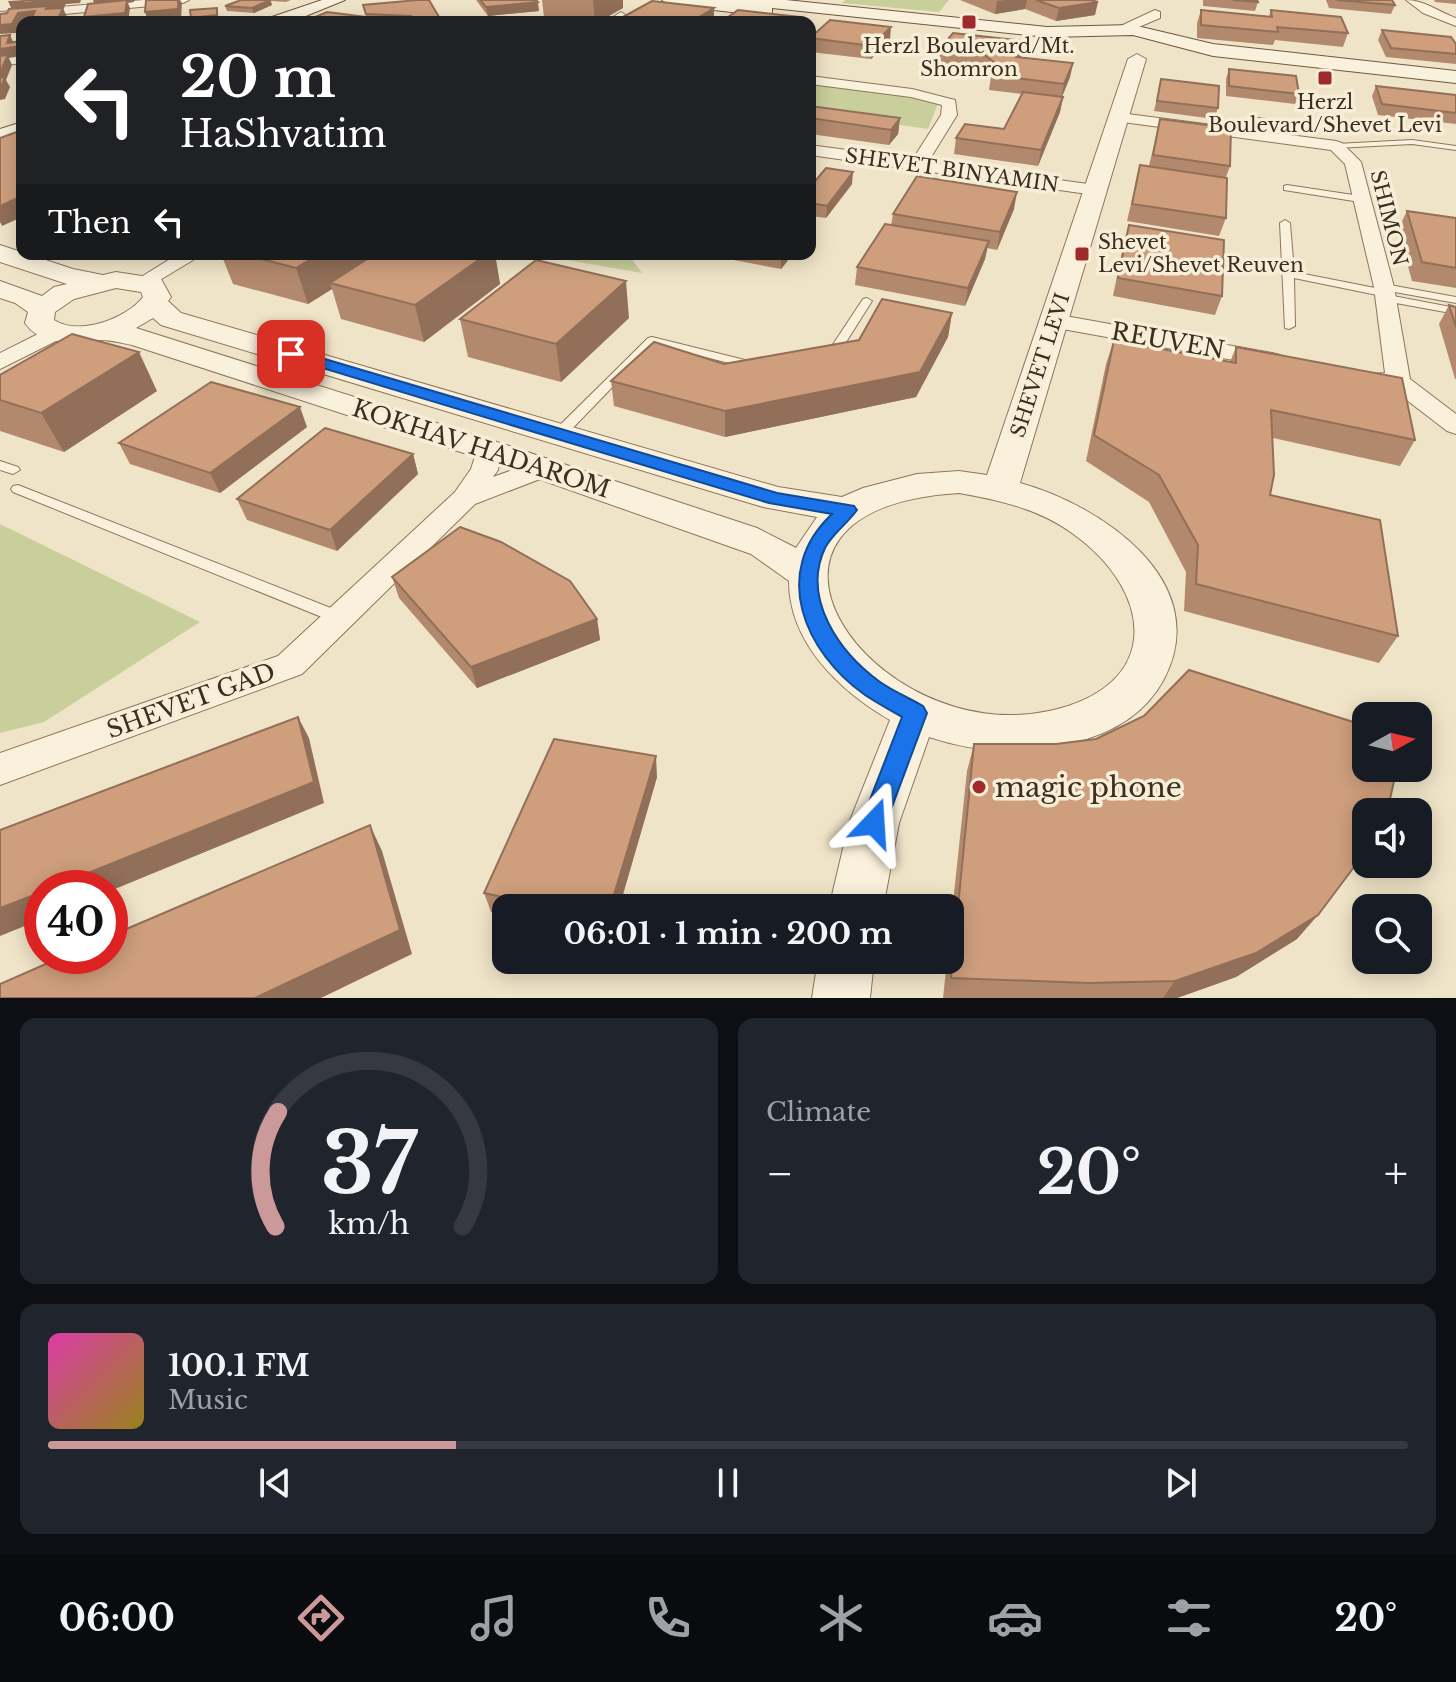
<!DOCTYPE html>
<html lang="en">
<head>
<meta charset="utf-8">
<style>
  :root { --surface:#171b24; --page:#20242c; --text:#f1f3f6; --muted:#9ea1a6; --line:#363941; --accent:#cc999b }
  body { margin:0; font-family:"Libre Baskerville",serif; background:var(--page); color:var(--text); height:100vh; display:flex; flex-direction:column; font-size:30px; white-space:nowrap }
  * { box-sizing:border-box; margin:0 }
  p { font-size:26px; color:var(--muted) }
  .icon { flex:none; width:44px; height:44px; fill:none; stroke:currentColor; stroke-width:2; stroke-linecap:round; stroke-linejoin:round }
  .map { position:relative; height:998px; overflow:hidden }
  .side { display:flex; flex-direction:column; gap:20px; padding:20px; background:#0d0f14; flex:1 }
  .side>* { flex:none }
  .guide { position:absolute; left:16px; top:16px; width:800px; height:244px; border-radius:16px; box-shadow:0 4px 20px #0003; background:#202124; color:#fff; overflow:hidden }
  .needle { width:52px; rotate:82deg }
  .buttons { position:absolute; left:1352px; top:702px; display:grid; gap:16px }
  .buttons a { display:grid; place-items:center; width:80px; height:80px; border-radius:16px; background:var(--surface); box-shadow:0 4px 20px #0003; font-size:40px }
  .speed { position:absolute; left:24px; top:870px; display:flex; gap:16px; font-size:40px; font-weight:700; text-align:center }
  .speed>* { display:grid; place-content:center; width:104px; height:104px; border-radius:50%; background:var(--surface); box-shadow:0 4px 20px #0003; line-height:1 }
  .speed .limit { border:12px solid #d22; background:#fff; color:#111 }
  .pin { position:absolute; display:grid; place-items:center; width:68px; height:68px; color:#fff; margin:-34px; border-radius:16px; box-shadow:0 4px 12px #0006 }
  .me { position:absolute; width:88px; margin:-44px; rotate:20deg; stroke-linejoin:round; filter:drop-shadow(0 0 6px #0008) }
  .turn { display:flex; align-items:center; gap:28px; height:168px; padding:0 32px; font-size:36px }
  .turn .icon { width:104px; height:104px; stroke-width:2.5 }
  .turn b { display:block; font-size:56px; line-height:68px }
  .then { display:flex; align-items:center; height:76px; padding:0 32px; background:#0003; gap:16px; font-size:30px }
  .big { font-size:60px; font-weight:700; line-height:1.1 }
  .side .tile { flex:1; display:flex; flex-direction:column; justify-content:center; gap:12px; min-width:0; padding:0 28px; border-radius:16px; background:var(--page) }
  .side .dial { align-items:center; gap:0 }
  .dial svg { height:208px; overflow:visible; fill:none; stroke:var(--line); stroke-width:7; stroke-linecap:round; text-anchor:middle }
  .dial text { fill:var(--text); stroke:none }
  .song { display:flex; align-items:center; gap:24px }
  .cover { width:96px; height:96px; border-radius:12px; background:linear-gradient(135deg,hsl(320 70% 55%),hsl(50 70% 35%)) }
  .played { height:8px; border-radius:4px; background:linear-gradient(90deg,var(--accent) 30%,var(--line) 30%) }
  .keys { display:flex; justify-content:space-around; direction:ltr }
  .heat { display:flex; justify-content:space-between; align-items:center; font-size:44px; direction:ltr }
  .side .tiles { flex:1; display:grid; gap:20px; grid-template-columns:1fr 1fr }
  .tile:last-child { grid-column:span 2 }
  .trip { position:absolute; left:492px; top:894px; width:472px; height:80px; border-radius:16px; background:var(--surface); box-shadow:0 4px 20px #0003; font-weight:700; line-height:80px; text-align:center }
  .tabs { display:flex; height:128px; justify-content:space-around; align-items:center; background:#090b0e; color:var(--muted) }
  .tabs .icon { width:56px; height:56px }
  .tabs .active { color:var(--accent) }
  .tabs b { font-size:36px; color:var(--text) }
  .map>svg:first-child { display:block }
</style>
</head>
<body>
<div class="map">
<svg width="1456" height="998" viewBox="0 0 1456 998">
  <rect width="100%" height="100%" fill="#f0e4c8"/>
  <g fill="#c9cf9b">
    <polygon points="845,0 949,0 939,12 842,3"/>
    <polygon points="810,83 939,101 928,129 810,112"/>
    <polygon points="532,254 628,254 642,273"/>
    <polygon points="0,524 200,622 44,722 0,733"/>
  </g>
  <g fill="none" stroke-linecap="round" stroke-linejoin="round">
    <defs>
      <g id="service">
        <polygon points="1249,117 1284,121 1288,123 1284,125 1256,122 1257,135 1253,137 1249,135"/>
        <polygon points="1412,140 1456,146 1456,150 1412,144 1336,148 1332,146 1336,144"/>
        <polygon points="1287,185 1360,196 1364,199 1360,202 1284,190 1284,186"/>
        <polygon points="1285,220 1290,223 1294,272 1380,289 1380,285 1384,284 1456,297 1456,303 1389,291 1388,295 1456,308 1456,314 1385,301 1380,298 1382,296 1294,278 1295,326 1289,329 1285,328 1280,223"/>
        <polygon points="867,298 872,301 836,358 834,360 826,360 824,358 863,299"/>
        <polygon points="652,337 757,363 759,365 753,369 654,344 566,435 556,435 555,432 556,429 648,338"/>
        <polygon points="0,461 18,467 20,470 13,474 0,470"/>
        <polygon points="18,485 346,614 348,618 346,622 340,624 334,622 13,492 11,489 13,486"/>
      </g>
      <g id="minor">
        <polygon points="144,0 189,0 183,3 0,20 0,12"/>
        <path d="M1406 0C1424 0 1439 12 1456 18V26L1423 13Z"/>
        <polygon points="621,12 627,16 619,22 605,22"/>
        <polygon points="22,55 22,63 0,66 0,58"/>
        <polygon points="810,76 912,89 955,100 957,115 928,162 1095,185 1104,190 1095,195 810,155 810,145 913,159 941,115 942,105 911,97 810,84"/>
        <polygon points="1120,113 1336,141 1342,143 1361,162 1394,287 1410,379 1456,414 1456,434 1447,431 1391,388 1372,384 1368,379 1372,374 1385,373 1374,287 1345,164 1331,150 1115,121 1115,115"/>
        <polygon points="178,254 203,254 150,286 143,288 133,282"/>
        <polygon points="1054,314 1272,353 1280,355 1284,360 1280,365 1272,367 1046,326 1043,321 1046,316"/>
        <polygon points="54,326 62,328 65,333 62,338 0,369 0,353"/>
        <polygon points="488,442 497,444 501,450 498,470 493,477 543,459 553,462 556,468 553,474 475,504 302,674 0,785 0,753 278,656 455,492 471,469 479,444"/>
      </g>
      <g id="tertiary">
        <polygon points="1155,10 1160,12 1160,18 1120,35 1112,30"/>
        <path d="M1137 54 1146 59 1020 483C1100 505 1215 581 1164 679 1145 715 1110 734 1072 743 1023 756 977 753 929 737L899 823 883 908H829L849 823 890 720C840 691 789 643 789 581L751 554 476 457 132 345C122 343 111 340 101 340 75 340 43 349 25 323L28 312 15 303 0 298V281L42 296 54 287 67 284 0 262V245L73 269 103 275 116 272 161 279 171 297 168 301 181 313 778 487 842 497 863 488 917 474 959 471 987 475 1128 59ZM116 288 141 292 143 297C126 319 79 336 54 320L55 312 74 299ZM153 318 161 325 763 507 817 517 796 548 757 528 500 443 136 328ZM959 493C999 500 1039 509 1072 533 1156 593 1162 687 1049 711 873 749 701 509 959 493Z"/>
        <polygon points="818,960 874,960 870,998 812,998"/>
      </g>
      <g id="secondary">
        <polygon points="322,0 345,0 291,22 266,22 269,18"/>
        <polygon points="662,0 786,0 1047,27 1133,25 1213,44 1456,71 1456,83 1213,56 1133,35 1047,37 772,8 772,15 766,16 670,5"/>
        <polygon points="22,122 22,137 0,144 0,129"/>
      </g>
    </defs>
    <use href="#service" stroke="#8d765c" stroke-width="2"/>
    <use href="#minor" stroke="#8d765c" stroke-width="2"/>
    <use href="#tertiary" stroke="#8d765c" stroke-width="2"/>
    <use href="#secondary" stroke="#6f573f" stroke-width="2"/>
    <use href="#service" fill="#faf1dc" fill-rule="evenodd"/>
    <use href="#minor" fill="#faf1dc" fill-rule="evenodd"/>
    <use href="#tertiary" fill="#faf1dc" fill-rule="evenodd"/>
    <use href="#secondary" fill="#faf1dc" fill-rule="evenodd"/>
  </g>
  <g fill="#b2896c">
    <polygon points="241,0 291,0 286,2 271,1 272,5 254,13 227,11 225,6"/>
    <polygon points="476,0 536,0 539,11 488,16"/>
    <polygon points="542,0 623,0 623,8 598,22 585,22 544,17"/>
    <polygon points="960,0 1091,0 1095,15 1056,21 1025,9 995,14"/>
    <polygon points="1203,0 1257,0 1258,2 1255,11 1203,6"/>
    <polygon points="1326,0 1392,0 1395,5 1391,14 1329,8"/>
    <polygon points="1434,0 1456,0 1456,4 1435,2"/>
    <polygon points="363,5 440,22 303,22 366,17"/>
    <polygon points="714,8 714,20 711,22 623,22 623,17"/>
    <polygon points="1201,10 1269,16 1271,10 1348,33 1343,47 1275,40 1273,45 1197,38 1197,23"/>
    <polygon points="1382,30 1456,44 1456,64 1386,57 1378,40"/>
    <polygon points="810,38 890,40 871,59 810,52"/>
    <polygon points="1025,41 1021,57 1073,63 1070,77 1062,97 1063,97 1060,112 1038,166 954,154 956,138 1004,129 1022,94 989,90 991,76 981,68 938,63 940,49"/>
    <polygon points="1229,69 1299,94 1295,104 1226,96 1226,79"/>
    <polygon points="1161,79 1218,108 1214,119 1154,111"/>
    <polygon points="1376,86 1456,95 1456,124 1378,115 1372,96"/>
    <polygon points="810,106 900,118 898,134 889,145 810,134"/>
    <polygon points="1160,119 1230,166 1226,177 1226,218 1219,236 1127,221 1140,165 1149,166"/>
    <polygon points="852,184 826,218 810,216 810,187"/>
    <polygon points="1014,209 997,250 987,248 985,259 965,306 855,285 857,267 891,225 893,214"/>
    <polygon points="1407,211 1456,218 1456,288 1412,281 1398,229"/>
    <polygon points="1129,225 1222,296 1215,315 1113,296 1124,242"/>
    <polygon points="221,254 495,254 500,284 424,342 341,319 332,289 308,304 233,284"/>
    <polygon points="702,254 793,254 781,269"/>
    <polygon points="1449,305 1456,307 1456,379 1455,379 1439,324"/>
    <polygon points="952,313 948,337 916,397 725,437 614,406 611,381 724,364 859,340"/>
    <polygon points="629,318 561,382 468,357 460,319"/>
    <polygon points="1114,340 1230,362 1236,347 1415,440 1400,466 1273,438 1270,495 1398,636 1379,663 1184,611 1186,572 1149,502 1086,461 1106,364"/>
    <polygon points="0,375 157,391 64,452 0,431"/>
    <polygon points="307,427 220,493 130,464 119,443"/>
    <polygon points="413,454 418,474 337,551 247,520 237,499"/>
    <polygon points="392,577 597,619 600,640 477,688 399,598"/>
    <polygon points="974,744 1297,939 1236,977 1177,998 943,998 947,960 950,960 950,931 967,771"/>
    <polygon points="657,777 619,908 506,908 506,916 491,912 484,893"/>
  </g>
  <g fill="#916f58">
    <polygon points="25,0 81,0 80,3 66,4 63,8 67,17 65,22 31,22 46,10 12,10 8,1"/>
    <polygon points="93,0 134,0 134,2 128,3 130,8 128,22 86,22 84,17 95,6"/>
    <polygon points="178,0 180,0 182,3 181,18 175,19 177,22 148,21 145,12"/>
    <polygon points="270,0 272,5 254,13 252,8"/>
    <polygon points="593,0 623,0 623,8 598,22 595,22"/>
    <polygon points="1006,0 1027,0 1025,9 995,14 997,1"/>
    <polygon points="538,2 539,11 488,16 486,7"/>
    <polygon points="1098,2 1095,15 1056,21 1059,8"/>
    <polygon points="217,8 219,20 192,22 191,18"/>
    <polygon points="714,8 714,20 711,22 691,22"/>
    <polygon points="35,11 39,20 22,22 16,33 0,34 0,25 18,13"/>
    <polygon points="439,17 440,22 414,22 413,19"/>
    <polygon points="891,27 890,40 871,59 872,46"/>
    <polygon points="10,35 14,44 22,46 22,56 9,58 12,65 6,80 10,87 5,99 0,100 0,49 7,43"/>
    <polygon points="1025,41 1023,54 1013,71 1016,57"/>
    <polygon points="1073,63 1070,77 1061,99 1064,84"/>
    <polygon points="1063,97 1060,112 1038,166 1041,150"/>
    <polygon points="900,118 898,134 889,145 891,130"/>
    <polygon points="853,172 852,184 826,218 827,206"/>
    <polygon points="1017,192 1014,209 997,250 1000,232"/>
    <polygon points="22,196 22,217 2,226 0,222 0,206"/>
    <polygon points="989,241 985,259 965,306 968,288"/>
    <polygon points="319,254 386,254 330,283 332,289 308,304 296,268"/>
    <polygon points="487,254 495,254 500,284 424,342 415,305"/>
    <polygon points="784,254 793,254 781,269 781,257"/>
    <polygon points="626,281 629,318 561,382 556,344"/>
    <polygon points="952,313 948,337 916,397 725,437 725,411"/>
    <polygon points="139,352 157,391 64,452 41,413"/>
    <polygon points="300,407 307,427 220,493 210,473"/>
    <polygon points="413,454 418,474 337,551 330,530"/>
    <polygon points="597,619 600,640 477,688 471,667"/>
    <polygon points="298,717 309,738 324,803 110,891 110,888 51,888"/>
    <polygon points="656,756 657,777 619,908 610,908"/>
    <polygon points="370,825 382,851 412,954 321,998 255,998"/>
    <polygon points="42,892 42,919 0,936 0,908"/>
    <polygon points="1318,915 1297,939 1236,977 1177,998 1163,998 1175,981"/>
  </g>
  <g fill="#cf9f7d" stroke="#916f58" stroke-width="2">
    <polygon points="24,0 54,0 23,3"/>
    <polygon points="127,0 125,13 84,17 88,4"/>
    <polygon points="146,0 178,0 178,9 145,12"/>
    <polygon points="241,0 270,0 252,8 225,6"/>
    <polygon points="418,0 429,0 439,17 413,19 411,16 366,14 363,5"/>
    <polygon points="480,0 536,0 538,2 486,7"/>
    <polygon points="1036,0 1091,0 1098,2 1059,8"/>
    <polygon points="1233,0 1257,0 1258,2"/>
    <polygon points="1337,0 1392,0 1395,5"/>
    <polygon points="652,1 714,8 691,22 662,22 623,17"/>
    <polygon points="48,6 46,9 63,8 58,19 30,22 35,11 18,13 12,24 0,25 0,14 7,13 9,9"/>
    <polygon points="217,8 217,15 191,18 190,10"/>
    <polygon points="738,10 800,17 794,22 721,22"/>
    <polygon points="1201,10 1272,17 1271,10 1341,17 1348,33 1277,27 1278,32 1201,25"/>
    <polygon points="327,12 390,20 385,22 303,22"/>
    <polygon points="175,18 175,22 135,22"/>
    <polygon points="830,20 891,27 872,46 810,38"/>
    <polygon points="1382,30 1451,37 1456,44 1456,54 1391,48"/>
    <polygon points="953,33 1025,41 1016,57 1073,63 1064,84 991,75 998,65 983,54 940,49"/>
    <polygon points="10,35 7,43 22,41 22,46 0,49 0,36"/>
    <polygon points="8,55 0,72 0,56"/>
    <polygon points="1229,69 1296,76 1299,94 1229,86"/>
    <polygon points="5,77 0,89 0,78"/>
    <polygon points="1161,79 1219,86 1218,108 1157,101"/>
    <polygon points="1376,86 1456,95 1456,113 1382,104"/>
    <polygon points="1023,92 1063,97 1041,150 956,138 965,124 1004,129"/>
    <polygon points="810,106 900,118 891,130 810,118"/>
    <polygon points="1160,119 1231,128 1230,166 1153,155"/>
    <polygon points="22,130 22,161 18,163 22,164 22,196 0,206 0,138"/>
    <polygon points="1140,165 1227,178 1226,218 1132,204"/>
    <polygon points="826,168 853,172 827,206 810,203 810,187"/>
    <polygon points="917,176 1017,192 1000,232 893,214"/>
    <polygon points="1407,211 1456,218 1456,268 1422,262"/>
    <polygon points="885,224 989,241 968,288 857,267"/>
    <polygon points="1129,225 1224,240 1222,296 1118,278"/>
    <polygon points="242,254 319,254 296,268"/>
    <polygon points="375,254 487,254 415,305 330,283"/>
    <polygon points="767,254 784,254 781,257"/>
    <polygon points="536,260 626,281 556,344 460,319"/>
    <polygon points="882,299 952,313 920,372 725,411 611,381 654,342 724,364 859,340"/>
    <polygon points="1449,305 1456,307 1456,327"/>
    <polygon points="72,334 139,352 41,413 0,400 0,375"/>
    <polygon points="1114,340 1236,363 1236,347 1402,378 1415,440 1271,410 1274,475 1270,495 1380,520 1398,636 1196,584 1198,545 1159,475 1094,435"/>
    <polygon points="211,382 300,407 210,473 119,443"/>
    <polygon points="325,428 413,454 330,530 237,499"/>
    <polygon points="460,527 501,542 570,581 597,619 471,667 392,577"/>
    <polygon points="1189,670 1366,726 1366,768 1397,768 1387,812 1366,812 1366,851 1318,915 1256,953 1175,981 1088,983 951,978 974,744 1056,744 1096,739 1144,716"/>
    <polygon points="298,717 314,782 51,888 42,888 42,892 0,908 0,830"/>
    <polygon points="554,739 656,756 610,908 551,908 484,893"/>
    <polygon points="370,825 400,930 255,998 0,998 0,984 64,956 110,956 110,936"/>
  </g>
  <path fill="#1a73e8" stroke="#114b97" stroke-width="2" d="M291 349 777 493 854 506 857 510C847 524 833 533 825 548 801 599 840 653 880 682 893 691 909 698 923 706L927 713 883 831 874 834 865 831 861 823 902 717C890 710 877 703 865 695 804 652 770 572 832 514L769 503 286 357 284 354Z"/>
  <g fill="#9e2a2b" stroke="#f7eed8" stroke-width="3">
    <rect x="961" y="14" width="16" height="16" rx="4"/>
    <rect x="1317" y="70" width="16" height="16" rx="4"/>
    <rect x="1074" y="246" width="16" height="16" rx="4"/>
    <circle cx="979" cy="787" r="8"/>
  </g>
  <g text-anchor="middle" stroke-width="7" stroke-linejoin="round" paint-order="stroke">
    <g font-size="20" fill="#3d2e20" stroke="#f7eed8">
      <text x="969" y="53">Herzl Boulevard/Mt.<tspan x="969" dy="23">Shomron</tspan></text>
      <text x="1325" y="109">Herzl<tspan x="1325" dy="23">Boulevard/Shevet Levi</tspan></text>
      <text x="1098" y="249" text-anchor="start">Shevet<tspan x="1098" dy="23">Levi/Shevet Reuven</tspan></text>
    </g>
    <g font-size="20" fill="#3d2e20" stroke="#f7eed8">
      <text transform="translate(952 170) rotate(8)" y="7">SHEVET BINYAMIN</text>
      <text transform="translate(1389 218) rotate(76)" y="7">SHIMON</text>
      <text transform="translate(1040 365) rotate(-72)" y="7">SHEVET LEVI</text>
    </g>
    <g font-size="24" fill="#3d2e20" stroke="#f7eed8">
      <text transform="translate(1168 341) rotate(10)" y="8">REUVEN</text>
      <text transform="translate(481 449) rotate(18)" y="8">KOKHAV HADAROM</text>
      <text transform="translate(191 701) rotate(-20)" y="8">SHEVET GAD</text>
    </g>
    <g font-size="28" fill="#3d2e20" stroke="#f7eed8" text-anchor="start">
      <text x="995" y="797">magic phone</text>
    </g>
  </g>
</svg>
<div class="buttons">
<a><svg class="needle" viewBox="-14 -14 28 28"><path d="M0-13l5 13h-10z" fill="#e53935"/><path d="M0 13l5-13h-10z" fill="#9ea1a6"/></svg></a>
<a><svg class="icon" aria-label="sound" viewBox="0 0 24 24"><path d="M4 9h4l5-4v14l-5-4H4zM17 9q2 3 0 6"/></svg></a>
<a><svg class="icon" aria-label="search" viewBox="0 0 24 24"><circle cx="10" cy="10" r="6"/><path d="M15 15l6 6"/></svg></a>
</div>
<div class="speed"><div class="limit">40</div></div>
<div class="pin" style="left:291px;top:354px;background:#d93025"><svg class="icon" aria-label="arrive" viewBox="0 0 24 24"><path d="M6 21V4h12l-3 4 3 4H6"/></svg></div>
<svg class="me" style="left:874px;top:823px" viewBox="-20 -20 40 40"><path d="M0-17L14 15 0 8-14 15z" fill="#1a73e8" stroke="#fff" stroke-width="4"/></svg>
<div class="trip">06:01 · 1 min · 200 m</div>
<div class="guide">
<div class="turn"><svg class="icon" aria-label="left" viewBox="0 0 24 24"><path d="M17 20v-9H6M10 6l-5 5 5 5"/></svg><div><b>20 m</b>HaShvatim</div></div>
<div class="then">Then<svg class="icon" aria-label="left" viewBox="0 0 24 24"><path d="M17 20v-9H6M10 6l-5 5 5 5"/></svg></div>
</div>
</div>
<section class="side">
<div class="tiles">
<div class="tile dial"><svg viewBox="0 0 100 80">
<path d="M14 69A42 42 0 1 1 86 69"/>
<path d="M14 69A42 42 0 0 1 15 25" stroke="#cc999b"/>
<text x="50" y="56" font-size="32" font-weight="700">37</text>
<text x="50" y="72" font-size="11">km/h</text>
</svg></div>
<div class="tile"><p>Climate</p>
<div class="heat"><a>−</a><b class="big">20°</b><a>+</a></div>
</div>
<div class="tile">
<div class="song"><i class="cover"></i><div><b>100.1 FM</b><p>Music</p></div></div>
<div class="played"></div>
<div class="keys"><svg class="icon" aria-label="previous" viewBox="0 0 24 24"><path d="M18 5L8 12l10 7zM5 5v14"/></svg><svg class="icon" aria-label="pause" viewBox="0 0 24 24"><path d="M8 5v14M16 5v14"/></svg><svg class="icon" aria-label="next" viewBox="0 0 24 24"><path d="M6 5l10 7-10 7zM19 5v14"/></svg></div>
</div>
</div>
</section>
<nav class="tabs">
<b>06:00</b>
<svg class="icon active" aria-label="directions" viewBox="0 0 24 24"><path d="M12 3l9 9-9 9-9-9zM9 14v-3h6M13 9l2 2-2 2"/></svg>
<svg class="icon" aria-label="music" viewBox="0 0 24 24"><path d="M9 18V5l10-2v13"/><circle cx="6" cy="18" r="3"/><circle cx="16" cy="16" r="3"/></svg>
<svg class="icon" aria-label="phone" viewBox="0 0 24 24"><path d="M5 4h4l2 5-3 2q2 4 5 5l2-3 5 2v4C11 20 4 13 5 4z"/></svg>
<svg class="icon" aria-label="climate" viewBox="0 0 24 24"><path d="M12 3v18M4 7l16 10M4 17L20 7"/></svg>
<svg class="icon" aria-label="car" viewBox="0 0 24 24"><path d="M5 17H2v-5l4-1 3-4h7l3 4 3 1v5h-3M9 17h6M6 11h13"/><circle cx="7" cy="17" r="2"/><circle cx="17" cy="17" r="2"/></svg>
<svg class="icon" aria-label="filters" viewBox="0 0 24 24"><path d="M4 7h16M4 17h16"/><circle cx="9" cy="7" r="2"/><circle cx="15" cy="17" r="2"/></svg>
<b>20°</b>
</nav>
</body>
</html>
